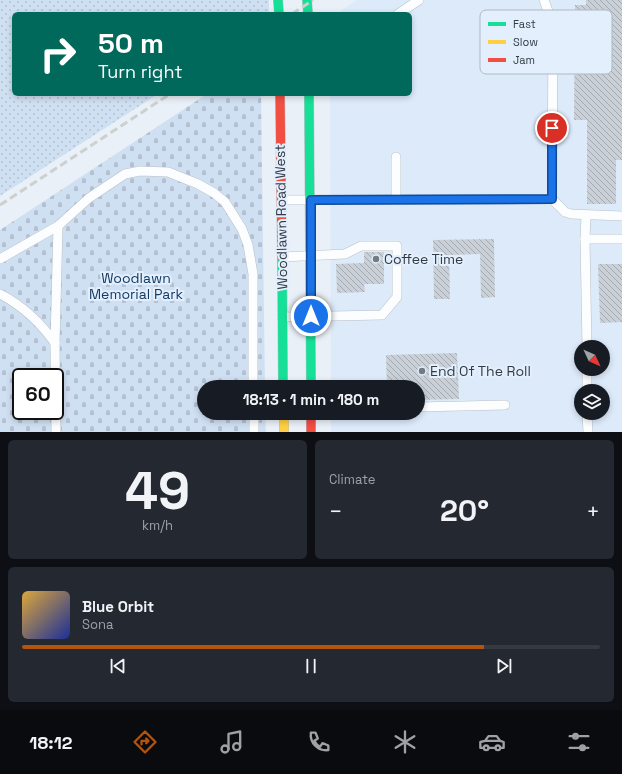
<!DOCTYPE html>
<html lang="en">
<head>
<meta charset="utf-8">
<style>
  :root { --surface:#171b24; --page:#242831; --text:#f1f3f6; --muted:#9ea1a6; --line:#363941; --accent:#b45309 }
  body { margin:0; font-family:"Space Grotesk",sans-serif; background:var(--page); color:var(--text); height:100vh; display:flex; flex-direction:column; font-size:15px; white-space:nowrap }
  * { box-sizing:border-box; margin:0 }
  p { font-size:13px; color:var(--muted) }
  .icon { flex:none; width:22px; height:22px; fill:none; stroke:currentColor; stroke-width:2; stroke-linecap:round; stroke-linejoin:round }
  .map { position:relative; height:432px; overflow:hidden }
  .sheet { display:flex; flex-direction:column; gap:8px; padding:8px; background:#0d0f14; flex:1 }
  .sheet>* { flex:none }
  .top-card { position:absolute; left:12px; top:12px; width:400px; height:84px; border-radius:6px; box-shadow:0 2px 6px #0003; background:#00695c; color:#fff; overflow:hidden }
  .needle { width:26px; rotate:134deg }
  .buttons { position:absolute; left:574px; top:340px; display:grid; gap:8px }
  .buttons a { display:grid; place-items:center; width:36px; height:36px; border-radius:50%; background:var(--surface); box-shadow:0 2px 6px #0003; font-size:20px }
  .speed { position:absolute; left:12px; top:368px; display:flex; gap:8px; font-size:20px; font-weight:700; text-align:center }
  .speed>* { display:grid; place-content:center; width:52px; height:52px; border-radius:50%; background:var(--surface); box-shadow:0 2px 6px #0003; line-height:1 }
  .speed .limit { border:2px solid #111; border-radius:6px; background:#fff; color:#111 }
  .pin { position:absolute; display:grid; place-items:center; width:34px; height:34px; color:#fff; margin:-17px; border:2px solid #fff; border-radius:50%; box-shadow:0 1px 4px #0007 }
  .me { position:absolute; width:44px; margin:-22px; rotate:0deg; stroke-linejoin:round; filter:drop-shadow(0 0 3px #0008) }
  .turn { display:flex; align-items:center; gap:14px; height:84px; padding:0 20px; font-size:18px }
  .turn .icon { width:52px; height:52px; stroke-width:2.5 }
  .turn b { display:block; font-size:28px; line-height:34px }
  .big { font-size:30px; font-weight:800; line-height:1.1 }
  .sheet .card { flex:1; display:flex; flex-direction:column; justify-content:center; gap:6px; min-width:0; padding:0 14px; border-radius:6px; background:var(--page) }
  .sheet .dial { align-items:center; gap:0 }
  .dial b { font-size:52px; line-height:1 }
  .song { display:flex; align-items:center; gap:12px }
  .cover { width:48px; height:48px; border-radius:6px; background:linear-gradient(135deg,hsl(40 70% 55%),hsl(230 70% 35%)) }
  .played { height:4px; border-radius:2px; background:linear-gradient(90deg,var(--accent) 80%,var(--line) 80%) }
  .keys { display:flex; justify-content:space-around; direction:ltr }
  .heat { display:flex; justify-content:space-between; align-items:center; font-size:22px; direction:ltr }
  .sheet .tiles { flex:1; display:grid; gap:8px; grid-template-columns:1fr 1fr }
  .card:last-child { grid-column:span 2 }
  .trip { position:absolute; left:197px; top:380px; width:228px; height:40px; border-radius:20px; background:var(--surface); box-shadow:0 2px 6px #0003; font-weight:800; line-height:40px; text-align:center }
  .tabs { display:flex; height:64px; justify-content:space-around; align-items:center; background:#090b0e; color:var(--muted) }
  .tabs .icon { width:28px; height:28px }
  .tabs .on { color:var(--accent) }
  .tabs b { font-size:18px; color:var(--text) }
  .map>svg:first-child { display:block }
</style>
</head>
<body>
<div class="map">
<svg width="622" height="432" viewBox="0 0 622 432">
  <defs>
    <pattern id="grass-dots" width="8" height="8" patternUnits="userSpaceOnUse"><rect width="8" height="8" fill="#d0e0f3"/><path d="M2 2h.1M6 6h.1" fill="none" stroke="#b3c1d2" stroke-width="1.8" stroke-linecap="round"/></pattern>
    <pattern id="cemetery-stones" width="16" height="16" patternUnits="userSpaceOnUse"><rect width="16" height="16" fill="#d0e0f3"/><path d="M2 7V4a2 2 0 0 1 4 0v3zM10 15v-3a2 2 0 0 1 4 0v3z" fill="#b3c1d2"/></pattern>
    <pattern id="building-back-hatch" width="6" height="6" patternUnits="userSpaceOnUse"><rect width="6" height="6" fill="#c9d0d7"/><path d="M-1 5l2 2M0 0l6 6M5-1l2 2" fill="none" stroke="#a4aab0"/></pattern>
  </defs>
  <rect width="100%" height="100%" fill="#e9f0f7"/>
  <path fill="#dceafa" fill-rule="evenodd" d="M357 0H622V432H331V413H418V387H331L330 94H410V14H336ZM581 347H603V369H581ZM581 391H603V413H581Z"/>
  <polygon fill="url(#grass-dots)" points="0,0 269,0 269,14 14,14 14,94 158,94 0,196"/>
  <path fill="url(#cemetery-stones)" fill-rule="evenodd" d="M207 94H261L265 387H204V413H265L266 432H0V230ZM21 377H55V411H21Z"/>
  <g fill="url(#building-back-hatch)">
    <polygon points="586,0 622,0 622,160 616,160 616,204 587,204 587,120 574,120 575,5 586,5"/>
    <polygon points="494,239 495,297 481,298 480,254 449,255 450,299 434,299 433,240"/>
    <polygon points="364,252 384,252 384,284 364,284 365,292 337,293 336,264 364,263"/>
    <polygon points="598,264 622,264 622,322 600,323"/>
    <polygon points="457,353 459,399 418,400 418,387 387,387 386,355"/>
  </g>
  <g fill="none" stroke-linecap="round" stroke-linejoin="round">
    <defs>
      <g id="lane">
        <polyline points="544,0 553,25 552,199 565,212 571,214 622,216"/>
        <polyline points="398,14 419,0"/>
        <polyline points="396,157 396,200"/>
        <polyline points="281,200 552,199"/>
        <polyline points="586,216 585,239 587,347"/>
        <polyline points="585,239 622,239"/>
        <polyline points="0,259 58,226 89,198 125,174 140,171 168,172 198,184 214,193 225,202 242,229 248,245 253,274 253,387"/>
        <path d="M0 294C23 306 40 322 55 343"/>
        <polyline points="282,317 382,315 397,297 397,246 361,246 345,254 282,257"/>
        <polyline points="587,369 587,391"/>
        <polyline points="418,407 505,405"/>
        <polyline points="254,413 254,432"/>
        <polyline points="587,413 588,432"/>
        <polyline points="56,432 55,343 58,226"/>
      </g>
      <g id="fast">
        <polyline points="278,0 279,14"/>
        <polyline points="307,0 308,14"/>
        <polyline points="309,94 311,387"/>
        <polyline points="282,257 283,387"/>
      </g>
      <polyline id="slow" points="284,413 284,432"/>
      <g id="jam">
        <polyline points="280,94 282,257"/>
        <polyline points="311,413 311,432"/>
      </g>
    </defs>
    <use href="#lane" stroke="#b9c0c7" stroke-width="10"/>
    <use href="#fast" stroke="#b9c0c7" stroke-width="10"/>
    <use href="#slow" stroke="#b9c0c7" stroke-width="10"/>
    <use href="#jam" stroke="#b9c0c7" stroke-width="10"/>
    <use href="#lane" stroke="#fcfdfe" stroke-width="9"/>
    <use href="#fast" stroke="#16e098" stroke-width="9"/>
    <use href="#slow" stroke="#ffcf43" stroke-width="9"/>
    <use href="#jam" stroke="#f24e42" stroke-width="9"/>
    <g stroke="#cdcfd1" stroke-width="3" stroke-dasharray="8 4" stroke-linecap="butt">
      <polyline points="292,14 313,0"/>
      <polyline points="0,205 170,94"/>
    </g>
  </g>
  <g fill="none" stroke-linecap="round" stroke-linejoin="round">
    <defs>
      <polyline id="route" points="311,316 311,200 552,199 552,128"/>
    </defs>
    <use href="#route" stroke="#114b97" stroke-width="10"/>
    <use href="#route" stroke="#1a73e8" stroke-width="7"/>
  </g>
  <g fill="#737a83" stroke="#e3effd" stroke-width="1.5">
    <circle cx="376" cy="259" r="4"/>
    <circle cx="422" cy="371" r="4"/>
  </g>
  <g text-anchor="middle" stroke-width="4" stroke-linejoin="round" paint-order="stroke">
    <g font-size="14" fill="#333b44" stroke="#e3effd">
      <text transform="translate(281 217) rotate(-91)" y="5">Woodlawn Road West</text>
    </g>
    <g font-size="14" fill="#333b44" stroke="#e3effd" text-anchor="start">
      <text x="384" y="264">Coffee Time</text>
      <text x="430" y="376">End Of The Roll</text>
    </g>
    <g font-size="14" fill="#133b64" stroke="#e3effd">
      <text x="136" y="283">Woodlawn<tspan x="136" dy="16">Memorial Park</tspan></text>
    </g>
  </g>
  <rect x="480" y="10" width="132" height="64" rx="6" fill="#e3effd" stroke="#aeb9c6" stroke-width="1"/>
  <rect x="488" y="22" width="18" height="4" fill="#16e098"/>
  <rect x="488" y="40" width="18" height="4" fill="#ffcf43"/>
  <rect x="488" y="58" width="18" height="4" fill="#f24e42"/>
  <g font-size="11" fill="#333b44">
    <text x="513" y="28">Fast</text>
    <text x="513" y="46">Slow</text>
    <text x="513" y="64">Jam</text>
  </g>
</svg>
<div class="buttons">
<a><svg class="needle" viewBox="-14 -14 28 28"><path d="M0-13l5 13h-10z" fill="#e53935"/><path d="M0 13l5-13h-10z" fill="#9ea1a6"/></svg></a>
<a><svg class="icon" aria-label="layers" viewBox="0 0 24 24"><path d="M12 4l9 5-9 5-9-5zM3 14l9 5 9-5"/></svg></a>
</div>
<div class="speed"><div class="limit">60</div></div>
<div class="pin" style="left:552px;top:128px;background:#d93025"><svg class="icon" aria-label="arrive" viewBox="0 0 24 24"><path d="M6 21V4h12l-3 4 3 4H6"/></svg></div>
<svg class="me" style="left:311px;top:316px" viewBox="-20 -20 40 40"><circle r="17" fill="#1a73e8" stroke="#fff" stroke-width="3"/><path d="M0-11L8 9 0 5-8 9z" fill="#fff"/></svg>
<div class="trip">18:13 · 1 min · 180 m</div>
<div class="top-card">
<div class="turn"><svg class="icon" aria-label="right" viewBox="0 0 24 24"><path d="M7 20v-9h11M14 6l5 5-5 5"/></svg><div><b>50 m</b>Turn right</div></div>
</div>
</div>
<section class="sheet">
<div class="tiles">
<div class="card dial"><b>49</b><p>km/h</p></div>
<div class="card"><p>Climate</p>
<div class="heat"><a>−</a><b class="big">20°</b><a>+</a></div>
</div>
<div class="card">
<div class="song"><i class="cover"></i><div><b>Blue Orbit</b><p>Sona</p></div></div>
<div class="played"></div>
<div class="keys"><svg class="icon" aria-label="previous" viewBox="0 0 24 24"><path d="M18 5L8 12l10 7zM5 5v14"/></svg><svg class="icon" aria-label="pause" viewBox="0 0 24 24"><path d="M8 5v14M16 5v14"/></svg><svg class="icon" aria-label="next" viewBox="0 0 24 24"><path d="M6 5l10 7-10 7zM19 5v14"/></svg></div>
</div>
</div>
</section>
<nav class="tabs">
<b>18:12</b>
<svg class="icon on" aria-label="directions" viewBox="0 0 24 24"><path d="M12 3l9 9-9 9-9-9zM9 14v-3h6M13 9l2 2-2 2"/></svg>
<svg class="icon" aria-label="music" viewBox="0 0 24 24"><path d="M9 18V5l10-2v13"/><circle cx="6" cy="18" r="3"/><circle cx="16" cy="16" r="3"/></svg>
<svg class="icon" aria-label="phone" viewBox="0 0 24 24"><path d="M5 4h4l2 5-3 2q2 4 5 5l2-3 5 2v4C11 20 4 13 5 4z"/></svg>
<svg class="icon" aria-label="climate" viewBox="0 0 24 24"><path d="M12 3v18M4 7l16 10M4 17L20 7"/></svg>
<svg class="icon" aria-label="car" viewBox="0 0 24 24"><path d="M5 17H2v-5l4-1 3-4h7l3 4 3 1v5h-3M9 17h6M6 11h13"/><circle cx="7" cy="17" r="2"/><circle cx="17" cy="17" r="2"/></svg>
<svg class="icon" aria-label="filters" viewBox="0 0 24 24"><path d="M4 7h16M4 17h16"/><circle cx="9" cy="7" r="2"/><circle cx="15" cy="17" r="2"/></svg>
</nav>
</body>
</html>
